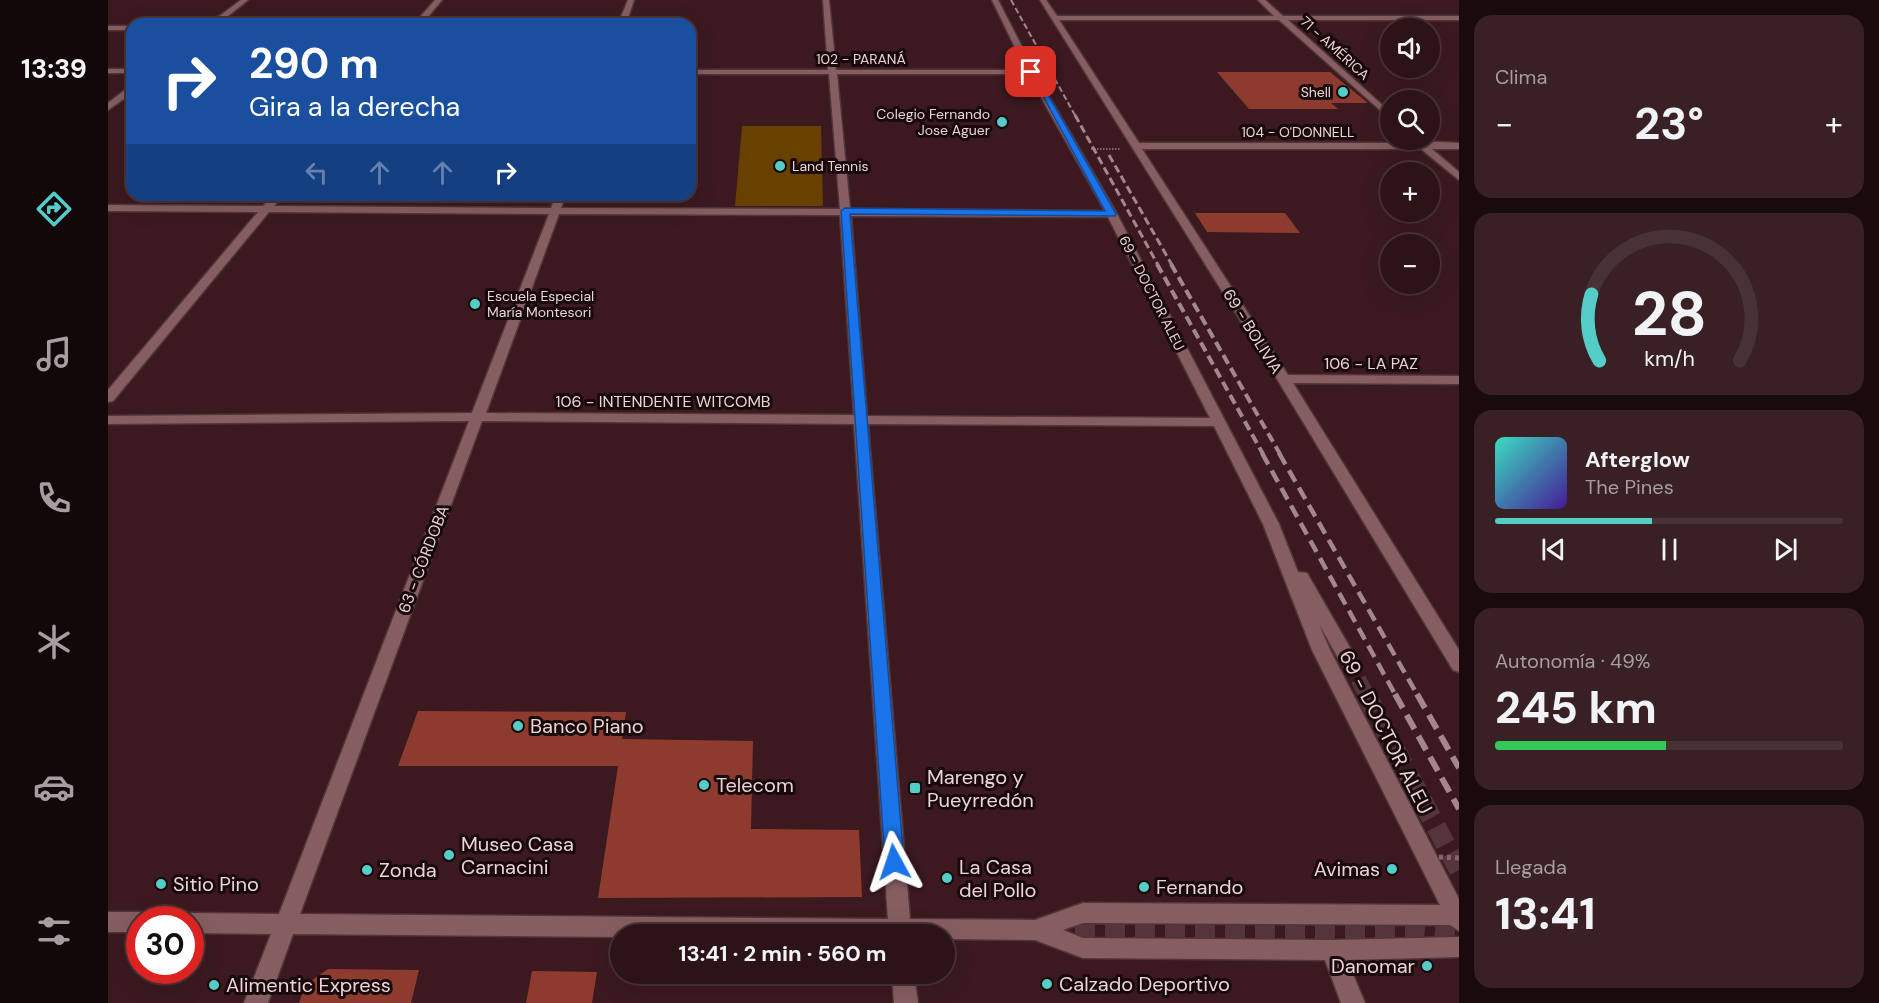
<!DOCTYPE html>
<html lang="es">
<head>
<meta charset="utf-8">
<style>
  :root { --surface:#2c1317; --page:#382024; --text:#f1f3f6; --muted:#a69ea1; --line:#483236; --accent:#54cdc8 }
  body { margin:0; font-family:"DM Sans",sans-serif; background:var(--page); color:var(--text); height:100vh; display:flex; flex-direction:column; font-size:22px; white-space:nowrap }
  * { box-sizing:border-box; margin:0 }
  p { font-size:20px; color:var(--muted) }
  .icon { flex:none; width:33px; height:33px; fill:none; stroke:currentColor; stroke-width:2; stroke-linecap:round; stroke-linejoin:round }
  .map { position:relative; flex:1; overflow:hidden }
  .panel { display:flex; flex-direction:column; gap:15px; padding:15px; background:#180a0d; width:420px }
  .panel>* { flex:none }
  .banner { position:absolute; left:18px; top:18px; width:570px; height:183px; border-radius:18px; box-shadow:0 6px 24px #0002,0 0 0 2px var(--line); background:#1a4fa0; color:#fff; overflow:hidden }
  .controls { position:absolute; left:1272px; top:18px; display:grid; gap:12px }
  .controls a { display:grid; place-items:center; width:60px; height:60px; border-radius:50%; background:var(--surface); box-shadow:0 6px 24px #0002,0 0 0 2px var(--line); font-size:30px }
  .speed { position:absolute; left:18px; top:906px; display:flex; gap:12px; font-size:30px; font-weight:700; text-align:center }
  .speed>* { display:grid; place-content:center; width:78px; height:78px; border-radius:50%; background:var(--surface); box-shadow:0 6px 24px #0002,0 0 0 2px var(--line); line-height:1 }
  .speed .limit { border:9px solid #d22; background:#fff; color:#111 }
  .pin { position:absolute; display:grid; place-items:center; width:51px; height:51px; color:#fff; margin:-26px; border-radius:12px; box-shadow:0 3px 9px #0006 }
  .me { position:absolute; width:66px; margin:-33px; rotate:355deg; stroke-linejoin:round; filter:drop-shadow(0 0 4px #0008) }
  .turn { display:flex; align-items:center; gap:21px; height:126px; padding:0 24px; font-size:27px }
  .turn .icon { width:78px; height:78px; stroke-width:2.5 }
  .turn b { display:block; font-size:42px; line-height:51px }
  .lanes { display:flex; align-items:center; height:57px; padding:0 24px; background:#0003; justify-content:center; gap:30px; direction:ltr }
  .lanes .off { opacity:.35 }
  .big { font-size:45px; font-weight:700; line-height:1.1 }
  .panel .tile { flex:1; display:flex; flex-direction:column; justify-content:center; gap:9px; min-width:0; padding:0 21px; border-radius:18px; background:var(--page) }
  .panel .dial { align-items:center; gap:0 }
  .dial svg { height:156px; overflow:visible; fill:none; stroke:var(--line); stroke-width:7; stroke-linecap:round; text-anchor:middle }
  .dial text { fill:var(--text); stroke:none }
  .song { display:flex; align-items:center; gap:18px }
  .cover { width:72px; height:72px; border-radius:9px; background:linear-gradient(135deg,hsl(170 70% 55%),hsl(260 70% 35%)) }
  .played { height:6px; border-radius:3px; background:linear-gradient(90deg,var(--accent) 45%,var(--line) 45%) }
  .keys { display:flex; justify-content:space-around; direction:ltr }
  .heat { display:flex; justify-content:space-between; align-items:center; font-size:33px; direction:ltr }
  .charge { height:9px; border-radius:4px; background:linear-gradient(90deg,#34c759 49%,var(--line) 0) }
  .trip { position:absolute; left:502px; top:924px; width:345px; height:60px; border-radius:30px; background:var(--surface); box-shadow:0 6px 24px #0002,0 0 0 2px var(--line); font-weight:700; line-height:60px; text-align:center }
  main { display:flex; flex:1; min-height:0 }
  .tabs { display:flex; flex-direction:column; width:108px; justify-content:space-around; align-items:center; background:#120809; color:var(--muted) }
  .tabs .icon { width:42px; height:42px }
  .tabs .active { color:var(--accent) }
  .tabs b { font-size:27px; color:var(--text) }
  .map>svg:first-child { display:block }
</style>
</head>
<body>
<main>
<nav class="tabs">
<b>13:39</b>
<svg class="icon active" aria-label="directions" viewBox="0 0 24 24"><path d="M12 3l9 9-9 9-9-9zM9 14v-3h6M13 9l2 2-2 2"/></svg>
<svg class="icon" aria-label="music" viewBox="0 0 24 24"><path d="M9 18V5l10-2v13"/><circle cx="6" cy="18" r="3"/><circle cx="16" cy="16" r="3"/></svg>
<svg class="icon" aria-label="phone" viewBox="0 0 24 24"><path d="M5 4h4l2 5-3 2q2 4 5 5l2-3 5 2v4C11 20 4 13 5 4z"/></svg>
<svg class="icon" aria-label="climate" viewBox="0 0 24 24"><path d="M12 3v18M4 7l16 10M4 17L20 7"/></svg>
<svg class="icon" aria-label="car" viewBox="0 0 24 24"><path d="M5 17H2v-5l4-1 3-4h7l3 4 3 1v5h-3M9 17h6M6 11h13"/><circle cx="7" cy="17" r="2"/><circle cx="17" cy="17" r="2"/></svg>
<svg class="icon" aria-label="filters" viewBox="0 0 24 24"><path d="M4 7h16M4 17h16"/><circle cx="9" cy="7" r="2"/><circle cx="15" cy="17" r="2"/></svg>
</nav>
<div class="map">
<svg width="1351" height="1003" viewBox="0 0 1351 1003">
  <rect width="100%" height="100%" fill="#3b191f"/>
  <polygon fill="#684100" points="634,126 713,126 715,206 627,206"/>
  <g fill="#8d3b2e">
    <polygon points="1109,72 1222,72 1260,103 1223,103 1230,109 1141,109"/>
    <polygon points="1087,213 1177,213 1192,233 1099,232"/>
    <polygon points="310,711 518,712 514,739 645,741 643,829 751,830 754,897 490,898 510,766 290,766"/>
    <polygon points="220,969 311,970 303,1003 191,1003 197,985"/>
    <polygon points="424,971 489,972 484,1003 418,1003"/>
  </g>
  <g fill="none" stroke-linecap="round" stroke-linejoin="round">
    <polyline stroke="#56353a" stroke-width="16" stroke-dasharray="16 8" stroke-linecap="butt" points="1239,658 1259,696"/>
    <g stroke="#56353a" stroke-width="20" stroke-dasharray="20 10" stroke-linecap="butt">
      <polyline points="1258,694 1351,870"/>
      <polyline points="937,930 1304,929 1351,934"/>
    </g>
    <defs>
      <g id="street">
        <polygon points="133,0 140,0 110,24 101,24"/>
        <polygon points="327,0 334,0 314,24 306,24"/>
        <polygon points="520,0 526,0 518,24 510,24"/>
        <path d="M715 0H721L728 70H918L884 0H890L927 72 1009 214 1171 524 1190 572 1199 573 1248 658 1245 663 1239 664 1233 663 1211 624 1222 650 1351 899V931L1342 925 975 923 955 930 975 938 1224 940 1351 937V957L1239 960 1257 1003H1233L1217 960 975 958 927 940 837 939V934H513V937L185 934 160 1003H136L163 934 82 933V920H73L74 916 82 913 171 914 361 421 0 424V416L364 413 441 214 161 212 5 401 0 402V390L150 212 0 211V205L155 206 165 195H175L166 206 443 208 448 195H458L453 208 732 209 721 74H582V70H720ZM729 74H920L997 211 742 209ZM451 214 732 215 746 415 378 413ZM743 216 1000 217 1102 418 759 416ZM374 421 746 424 780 919 192 914ZM760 424 1106 426 1155 524 1204 650 1332 905 975 903 927 920 802 919Z"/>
        <polygon points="932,0 938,0 949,16 1166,16 1150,0 1157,0 1175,16 1351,16 1351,20 1180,20 1282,112 1282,119 1171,20 951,20 1031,143 1309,143 1313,141 1351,143 1351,149 1324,149 1351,172 1351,180 1313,149 1034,149 1180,375 1351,376 1351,384 1185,383 1351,650 1351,672 1345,670 1169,379"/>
        <rect x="0" y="26" width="24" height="4"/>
        <rect x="0" y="69" width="24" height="4"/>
        <polygon points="21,87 24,87 24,93 0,110 0,103"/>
        <polygon points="0,912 32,912 40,915 42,920 32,920 32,932 0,932"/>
        <polygon points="784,974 806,974 810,1003 786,1003"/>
      </g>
    </defs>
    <use href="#street" stroke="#513539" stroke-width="3"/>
    <polyline stroke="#84666a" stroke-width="2" stroke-dasharray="1.5 1.5" stroke-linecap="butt" points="983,149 1012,149"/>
    <use href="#street" fill="#865e62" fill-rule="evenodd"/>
    <polyline stroke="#a3878b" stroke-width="2" stroke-dasharray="6 3" stroke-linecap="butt" points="903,0 968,117"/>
    <g stroke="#a3878b" stroke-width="3" stroke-dasharray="8 4" stroke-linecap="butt">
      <polyline points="967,115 1050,265"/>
      <polyline points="1001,155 1064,265"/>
    </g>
    <g stroke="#a3878b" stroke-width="4" stroke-dasharray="10 5" stroke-linecap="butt">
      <polyline points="1049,264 1155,454"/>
      <polyline points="1063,264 1172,454"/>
    </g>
    <g stroke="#a3878b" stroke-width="4.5" stroke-dasharray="13 7" stroke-linecap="butt">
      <polyline points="1154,453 1288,696"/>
      <polyline points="1171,453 1310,696"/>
    </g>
    <g stroke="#a3878b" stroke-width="6" stroke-dasharray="16 8" stroke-linecap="butt">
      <polyline points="1287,694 1351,809"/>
      <polyline points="1309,694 1351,768"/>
    </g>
    <polyline stroke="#84666a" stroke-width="5" stroke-dasharray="4 4" stroke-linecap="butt" points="1331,857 1351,858"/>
  </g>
  <polygon fill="#1a73e8" stroke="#114b97" stroke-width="1.5" points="921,70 927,72 1008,214 1007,216 742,214 796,862 793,868 786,870 780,868 777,862 733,211 737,208 997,211"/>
  <g fill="#54cdc8" stroke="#18090b" stroke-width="2">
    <circle cx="1235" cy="92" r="6"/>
    <circle cx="894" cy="122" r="6"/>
    <circle cx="672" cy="166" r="6"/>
    <circle cx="367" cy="304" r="6"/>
    <circle cx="410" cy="726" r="6"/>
    <circle cx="596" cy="785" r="6"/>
    <rect x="801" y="782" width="12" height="12" rx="3"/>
    <circle cx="341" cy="855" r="6"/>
    <circle cx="1284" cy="869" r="6"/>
    <circle cx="259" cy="870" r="6"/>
    <circle cx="839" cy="878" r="6"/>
    <circle cx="53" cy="884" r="6"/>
    <circle cx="1036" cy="887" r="6"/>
    <circle cx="1319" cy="966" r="6"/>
    <circle cx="939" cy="984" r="6"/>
    <circle cx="106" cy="985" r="6"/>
  </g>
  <g text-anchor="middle" stroke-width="6" stroke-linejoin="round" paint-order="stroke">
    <g font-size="14" fill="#ecd4d6" stroke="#18090b">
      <text transform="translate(1227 48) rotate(42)" y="5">71 - AMÉRICA</text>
      <text x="753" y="64">102 - PARANÁ</text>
      <text x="1190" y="137">104 - O'DONNELL</text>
      <text transform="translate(1044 293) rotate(63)" y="5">69 - DOCTOR ALEU</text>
    </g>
    <g font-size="14" fill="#ecd4d6" stroke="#18090b" text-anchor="end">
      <text x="1223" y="97">Shell</text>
      <text x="882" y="119">Colegio Fernando<tspan x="882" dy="16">Jose Aguer</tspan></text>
      <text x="684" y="171" text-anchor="start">Land Tennis</text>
      <text x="379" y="301" text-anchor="start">Escuela Especial<tspan x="379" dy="16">María Montesori</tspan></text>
    </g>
    <g font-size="16" fill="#ecd4d6" stroke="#18090b">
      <text transform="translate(1145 331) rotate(58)" y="6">69 - BOLIVIA</text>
      <text x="1263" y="369">106 - LA PAZ</text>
      <text x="555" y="407">106 - INTENDENTE WITCOMB</text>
      <text transform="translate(315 559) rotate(-69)" y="6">63 - CÓRDOBA</text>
    </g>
    <g font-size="20" fill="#ecd4d6" stroke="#18090b" text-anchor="start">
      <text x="422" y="733">Banco Piano</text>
      <text x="819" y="784">Marengo y<tspan x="819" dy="23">Pueyrredón</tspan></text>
      <text x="608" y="792">Telecom</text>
      <text x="353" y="851">Museo Casa<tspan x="353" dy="23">Carnacini</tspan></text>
      <text x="851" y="874">La Casa<tspan x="851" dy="23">del Pollo</tspan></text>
      <text x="1272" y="876" text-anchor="end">Avimas</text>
      <text x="271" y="877">Zonda</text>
      <text x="65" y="891">Sitio Pino</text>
      <text x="1048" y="894">Fernando</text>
      <text x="1307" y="973" text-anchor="end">Danomar</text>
      <text x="951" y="991">Calzado Deportivo</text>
      <text x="118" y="992">Alimentic Express</text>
    </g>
    <g font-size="20" fill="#ecd4d6" stroke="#18090b">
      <text transform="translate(1278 732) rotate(63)" y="7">69 - DOCTOR ALEU</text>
    </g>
  </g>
</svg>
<div class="controls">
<a><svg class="icon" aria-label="sound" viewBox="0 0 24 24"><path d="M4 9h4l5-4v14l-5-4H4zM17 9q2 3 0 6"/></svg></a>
<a><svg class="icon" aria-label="search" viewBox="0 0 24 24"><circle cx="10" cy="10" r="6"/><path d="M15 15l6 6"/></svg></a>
<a>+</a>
<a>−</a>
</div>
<div class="speed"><div class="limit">30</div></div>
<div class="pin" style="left:923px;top:72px;background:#d93025"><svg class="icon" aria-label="arrive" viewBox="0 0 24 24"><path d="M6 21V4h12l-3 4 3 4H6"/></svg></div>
<svg class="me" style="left:786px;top:862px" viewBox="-20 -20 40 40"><path d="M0-17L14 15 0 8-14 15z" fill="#1a73e8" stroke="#fff" stroke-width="4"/></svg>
<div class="trip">13:41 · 2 min · 560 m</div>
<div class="banner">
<div class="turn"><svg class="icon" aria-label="right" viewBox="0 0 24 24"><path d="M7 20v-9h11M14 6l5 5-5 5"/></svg><div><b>290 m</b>Gira a la derecha</div></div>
<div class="lanes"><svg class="icon off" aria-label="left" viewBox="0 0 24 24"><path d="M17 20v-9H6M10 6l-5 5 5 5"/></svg><svg class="icon off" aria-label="ahead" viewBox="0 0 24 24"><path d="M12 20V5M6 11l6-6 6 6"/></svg><svg class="icon off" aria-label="ahead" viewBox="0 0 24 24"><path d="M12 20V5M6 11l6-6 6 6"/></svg><svg class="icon" aria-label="right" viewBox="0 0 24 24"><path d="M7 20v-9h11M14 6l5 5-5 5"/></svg></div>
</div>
</div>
<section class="panel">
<div class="tile"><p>Clima</p>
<div class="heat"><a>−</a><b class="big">23°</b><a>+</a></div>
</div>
<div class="tile dial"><svg viewBox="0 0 100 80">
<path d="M14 69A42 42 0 1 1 86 69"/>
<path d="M14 69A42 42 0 0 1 10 35" stroke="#54cdc8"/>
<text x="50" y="56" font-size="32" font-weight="700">28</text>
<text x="50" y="72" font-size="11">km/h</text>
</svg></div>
<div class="tile">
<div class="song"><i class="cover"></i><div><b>Afterglow</b><p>The Pines</p></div></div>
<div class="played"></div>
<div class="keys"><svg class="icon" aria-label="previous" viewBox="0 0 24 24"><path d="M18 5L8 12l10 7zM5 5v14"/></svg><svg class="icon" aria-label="pause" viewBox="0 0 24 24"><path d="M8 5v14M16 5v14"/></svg><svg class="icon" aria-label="next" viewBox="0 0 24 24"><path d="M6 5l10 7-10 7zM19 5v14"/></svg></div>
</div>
<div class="tile"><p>Autonomía · 49%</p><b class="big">245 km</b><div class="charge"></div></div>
<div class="tile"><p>Llegada</p><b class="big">13:41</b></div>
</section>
</main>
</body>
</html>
